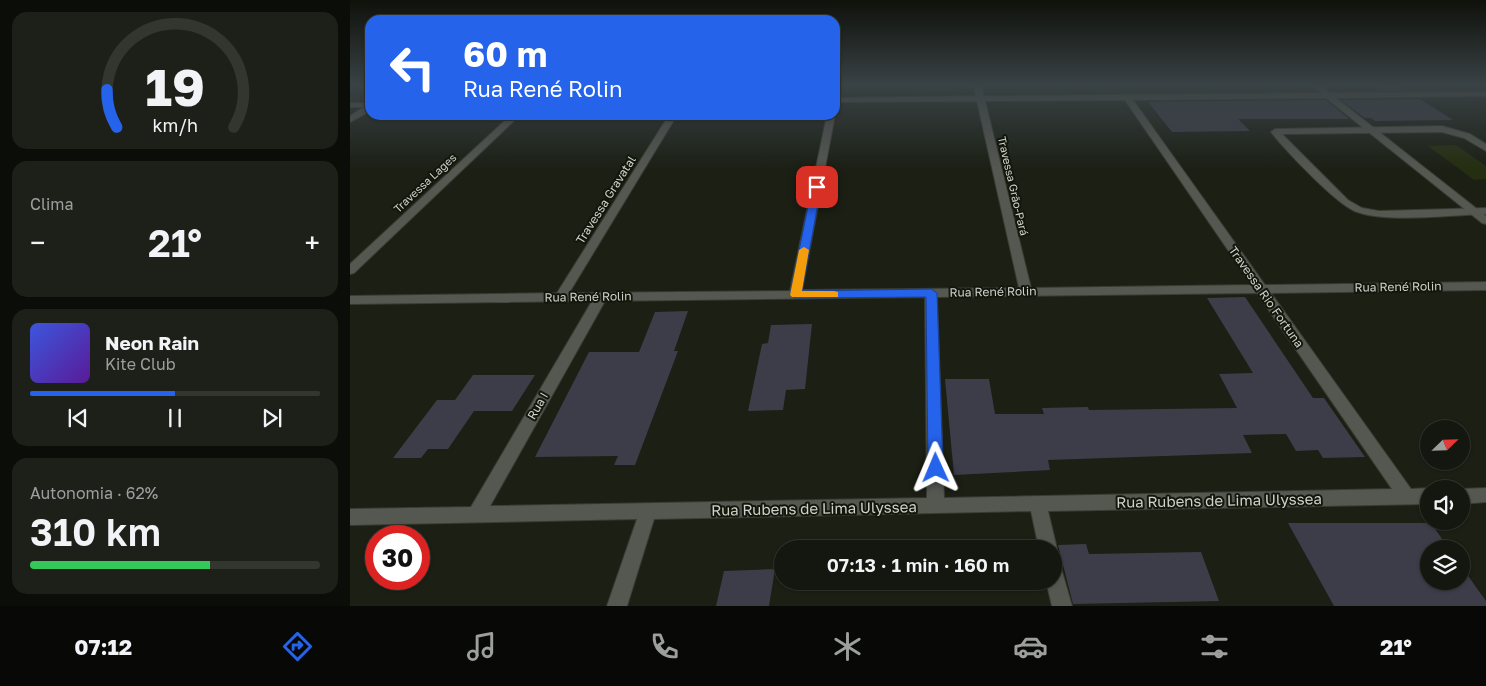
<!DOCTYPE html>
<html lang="pt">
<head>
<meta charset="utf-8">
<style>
  :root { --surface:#14170f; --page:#1d2018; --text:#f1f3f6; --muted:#9d9f9e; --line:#33362f; --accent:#2563eb }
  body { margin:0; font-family:"Golos Text",sans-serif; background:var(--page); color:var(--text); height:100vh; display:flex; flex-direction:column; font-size:19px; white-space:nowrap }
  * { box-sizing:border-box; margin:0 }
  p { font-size:16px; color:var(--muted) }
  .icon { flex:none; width:28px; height:28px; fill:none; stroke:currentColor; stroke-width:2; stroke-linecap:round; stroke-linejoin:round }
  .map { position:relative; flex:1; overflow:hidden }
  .side { display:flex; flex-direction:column; gap:12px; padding:12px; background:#0b0d08; width:350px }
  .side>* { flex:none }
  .top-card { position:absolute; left:15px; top:15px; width:475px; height:105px; border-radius:15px; box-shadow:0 1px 4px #0004,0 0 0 1px var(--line); background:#2563eb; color:#fff; overflow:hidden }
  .needle { width:32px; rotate:67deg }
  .controls { position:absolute; left:1070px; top:420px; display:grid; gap:10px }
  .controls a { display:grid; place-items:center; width:50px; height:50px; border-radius:50%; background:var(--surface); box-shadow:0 1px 4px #0004,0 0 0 1px var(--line); font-size:25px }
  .speed { position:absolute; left:15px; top:525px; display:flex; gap:10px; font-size:25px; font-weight:700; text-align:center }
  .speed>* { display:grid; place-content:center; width:65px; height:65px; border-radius:50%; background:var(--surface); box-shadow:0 1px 4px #0004,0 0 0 1px var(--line); line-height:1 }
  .speed .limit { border:8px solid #d22; background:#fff; color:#111 }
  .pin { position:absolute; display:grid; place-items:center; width:42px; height:42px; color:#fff; margin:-21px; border-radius:10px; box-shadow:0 2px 8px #0006 }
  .me { position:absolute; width:55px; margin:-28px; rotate:359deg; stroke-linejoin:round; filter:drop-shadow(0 0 4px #0008) }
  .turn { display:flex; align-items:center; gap:18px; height:105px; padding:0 15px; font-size:22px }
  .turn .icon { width:65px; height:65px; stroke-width:2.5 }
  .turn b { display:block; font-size:35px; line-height:42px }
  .big { font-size:38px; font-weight:600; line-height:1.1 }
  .side .card { flex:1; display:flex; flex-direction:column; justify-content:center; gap:8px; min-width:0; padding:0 18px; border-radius:15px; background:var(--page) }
  .side .dial { align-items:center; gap:0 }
  .dial svg { height:130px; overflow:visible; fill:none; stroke:var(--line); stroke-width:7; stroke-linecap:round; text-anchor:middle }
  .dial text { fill:var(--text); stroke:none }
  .song { display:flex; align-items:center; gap:15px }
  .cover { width:60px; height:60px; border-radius:8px; background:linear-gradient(135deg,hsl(230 70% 55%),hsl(270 70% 35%)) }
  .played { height:5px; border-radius:2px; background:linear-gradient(90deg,var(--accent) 50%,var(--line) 50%) }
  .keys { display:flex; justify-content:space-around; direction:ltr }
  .heat { display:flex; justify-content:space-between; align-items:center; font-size:28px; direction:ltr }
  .charge { height:8px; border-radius:4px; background:linear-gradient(90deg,#34c759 62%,var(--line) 0) }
  .trip { position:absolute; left:424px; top:540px; width:288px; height:50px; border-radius:25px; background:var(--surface); box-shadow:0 1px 4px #0004,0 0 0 1px var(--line); font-weight:600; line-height:50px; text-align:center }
  .menu { display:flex; height:80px; justify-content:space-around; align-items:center; background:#080906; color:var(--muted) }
  .menu .icon { width:35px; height:35px }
  .menu .active { color:var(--accent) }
  .menu b { font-size:22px; color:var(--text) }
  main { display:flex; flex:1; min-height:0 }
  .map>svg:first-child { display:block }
</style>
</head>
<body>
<main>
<section class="side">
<div class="card dial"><svg viewBox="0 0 100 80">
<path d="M14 69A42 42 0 1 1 86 69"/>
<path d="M14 69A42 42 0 0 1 8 46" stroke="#2563eb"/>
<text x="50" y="56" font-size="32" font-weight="700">19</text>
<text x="50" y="72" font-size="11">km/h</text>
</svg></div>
<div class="card"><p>Clima</p>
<div class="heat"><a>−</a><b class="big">21°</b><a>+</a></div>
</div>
<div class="card">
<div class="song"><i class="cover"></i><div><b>Neon Rain</b><p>Kite Club</p></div></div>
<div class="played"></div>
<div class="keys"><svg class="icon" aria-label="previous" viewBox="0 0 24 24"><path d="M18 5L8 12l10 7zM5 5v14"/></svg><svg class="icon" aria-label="pause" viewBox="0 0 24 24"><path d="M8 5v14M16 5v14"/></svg><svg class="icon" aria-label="next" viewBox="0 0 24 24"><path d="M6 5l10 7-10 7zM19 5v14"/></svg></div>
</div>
<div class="card"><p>Autonomia · 62%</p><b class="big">310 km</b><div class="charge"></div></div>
</section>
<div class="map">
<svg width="1136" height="606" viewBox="0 0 1136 606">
  <rect width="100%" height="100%" fill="#1b1f14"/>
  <polygon fill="#252e10" points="1106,145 1136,166 1136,179 1124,180 1078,146"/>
  <g fill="#3c3d49">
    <polygon points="1030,85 1049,85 1057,91 1029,91 1027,90"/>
    <polygon points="1070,99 1103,120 1025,121 1021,118 1015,118 991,100"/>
    <polygon points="976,100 999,119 888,119 900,131 822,132 798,102"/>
    <polygon points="895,297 963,398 974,398 1015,457 973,458 968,450 946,451 936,434 893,435 902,453 698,460 700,470 604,475 595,379 639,379 645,414 694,414 692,408 738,407 739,410 887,408 869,374 903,373 857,298"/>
    <polygon points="338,311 324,351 328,351 285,465 264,465 268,456 185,457 239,352 289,352 305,312"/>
    <polygon points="462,324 455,389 436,390 433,410 398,411 412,344 418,343 421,325"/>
    <polygon points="123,375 185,375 162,411 124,411 98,449 78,449 71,458 43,458 87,400 105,400"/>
    <polygon points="938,523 1081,523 1099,549 1079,549 1079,581 1111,581 1111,566 1136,601 1136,606 984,606"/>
    <polygon points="736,544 739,554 851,552 869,601 723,604 708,545"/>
    <polygon points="425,569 419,606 366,606 374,571"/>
  </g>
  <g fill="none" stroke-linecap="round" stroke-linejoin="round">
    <defs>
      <path id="lane" d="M1092 126 1120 134 1136 144V151L1114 138 1092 132 932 134 998 200 1012 208 1029 211 1136 208V214C1102 215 1037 223 1007 212 988 206 935 150 921 132L925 129Z"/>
      <g id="street">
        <path d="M623 85H631L634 96 971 93 962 85H970L980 93 1136 92V96L986 98 1136 216V224L1132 223 976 98 783 100 915 285 1136 282V290L921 293 1061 489 1079 488 1080 489 1079 504 698 511 707 549 702 556V549H689L681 511 304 519 277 606H257L287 519 0 525V509L121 507 242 301 0 304V296L207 293 319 115H327L219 293 440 291 477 115H485L452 290 669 288 627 101 485 102V98L626 96ZM775 100 902 285 681 288 635 101ZM907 293 1042 489 594 498 587 297ZM575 297 577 498 140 506 255 301Z"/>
        <polygon points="0,103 20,103 20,111 0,122 0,116 14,107 0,107"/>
        <polygon points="161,115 170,115 4,273 0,274 0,264"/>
        <polygon points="1136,488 1136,502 1111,504 1110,489"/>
        <polygon points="702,558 709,561 722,606 702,606 696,581 702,581"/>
      </g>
    </defs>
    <use href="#lane" stroke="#383c31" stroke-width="2"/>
    <use href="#street" stroke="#383c31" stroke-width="2"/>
    <use href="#lane" fill="#555751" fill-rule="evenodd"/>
    <use href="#street" fill="#555751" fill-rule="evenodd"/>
  </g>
  <linearGradient id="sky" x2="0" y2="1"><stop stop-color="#0f110b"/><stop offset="0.5" stop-color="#394245"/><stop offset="1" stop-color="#394245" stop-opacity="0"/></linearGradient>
  <rect width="1136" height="170" fill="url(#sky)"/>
  <polygon fill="#2563eb" stroke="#184099" points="467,184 471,187 452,291 581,289 587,293 593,468 591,472 586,474 580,472 578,468 576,297 446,298 440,295 462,187"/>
  <polygon fill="#f59e0b" points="454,247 459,250 452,291 484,291 488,292 488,297 442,297 440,295 449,250"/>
  <g text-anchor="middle" stroke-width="4" stroke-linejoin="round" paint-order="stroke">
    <g font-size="11" fill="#cfd2cb" stroke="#12160b">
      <text transform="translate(75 183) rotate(-43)" y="4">Travessa Lages</text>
      <text transform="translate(663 186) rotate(77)" y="4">Travessa Grão-Pará</text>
    </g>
    <g font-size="12" fill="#cfd2cb" stroke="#12160b">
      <text transform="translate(256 200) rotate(-58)" y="4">Travessa Gravatal</text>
      <text transform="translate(1048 287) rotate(-1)" y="4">Rua René Rolin</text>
      <text transform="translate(643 292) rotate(-1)" y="4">Rua René Rolin</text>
      <text transform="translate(238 297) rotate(-1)" y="4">Rua René Rolin</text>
      <text transform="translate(916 297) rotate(55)" y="4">Travessa Rio Fortuna</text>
      <text transform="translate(188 406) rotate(-60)" y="4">Rua I</text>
    </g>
    <g font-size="15" fill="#cfd2cb" stroke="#12160b">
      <text transform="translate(869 501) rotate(-1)" y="5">Rua Rubens de Lima Ulyssea</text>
      <text transform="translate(464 509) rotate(-1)" y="5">Rua Rubens de Lima Ulyssea</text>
    </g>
  </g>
</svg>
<div class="controls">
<a><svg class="needle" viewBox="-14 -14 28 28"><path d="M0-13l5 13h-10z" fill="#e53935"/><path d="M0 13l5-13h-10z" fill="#9d9f9e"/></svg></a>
<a><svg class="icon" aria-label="sound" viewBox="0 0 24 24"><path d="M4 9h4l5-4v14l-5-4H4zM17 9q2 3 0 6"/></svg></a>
<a><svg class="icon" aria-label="layers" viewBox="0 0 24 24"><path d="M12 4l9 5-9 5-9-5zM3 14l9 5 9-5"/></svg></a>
</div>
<div class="speed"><div class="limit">30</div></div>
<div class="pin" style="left:467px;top:187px;background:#d93025"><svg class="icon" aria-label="arrive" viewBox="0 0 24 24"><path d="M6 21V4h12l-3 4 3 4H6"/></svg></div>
<svg class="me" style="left:586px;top:468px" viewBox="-20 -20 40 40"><path d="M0-17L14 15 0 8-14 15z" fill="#2563eb" stroke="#fff" stroke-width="4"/></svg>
<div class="trip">07:13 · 1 min · 160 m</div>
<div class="top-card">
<div class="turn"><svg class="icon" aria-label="left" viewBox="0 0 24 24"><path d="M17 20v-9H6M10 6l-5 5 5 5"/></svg><div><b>60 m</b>Rua René Rolin</div></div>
</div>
</div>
</main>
<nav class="menu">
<b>07:12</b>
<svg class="icon active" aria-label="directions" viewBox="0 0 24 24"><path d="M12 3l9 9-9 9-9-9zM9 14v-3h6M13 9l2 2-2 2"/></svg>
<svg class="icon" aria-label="music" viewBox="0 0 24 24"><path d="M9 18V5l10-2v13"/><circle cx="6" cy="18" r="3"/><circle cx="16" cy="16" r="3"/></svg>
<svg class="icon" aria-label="phone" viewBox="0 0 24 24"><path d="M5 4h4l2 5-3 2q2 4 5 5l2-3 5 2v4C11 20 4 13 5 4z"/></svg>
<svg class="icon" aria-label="climate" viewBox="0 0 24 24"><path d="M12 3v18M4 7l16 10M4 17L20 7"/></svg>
<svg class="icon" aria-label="car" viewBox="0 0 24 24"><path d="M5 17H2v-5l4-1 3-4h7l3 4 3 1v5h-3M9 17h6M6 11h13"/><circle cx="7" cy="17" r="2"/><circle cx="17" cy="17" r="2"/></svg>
<svg class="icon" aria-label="filters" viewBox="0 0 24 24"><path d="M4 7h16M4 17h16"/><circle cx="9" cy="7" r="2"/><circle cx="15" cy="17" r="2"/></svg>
<b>21°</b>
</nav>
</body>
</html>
